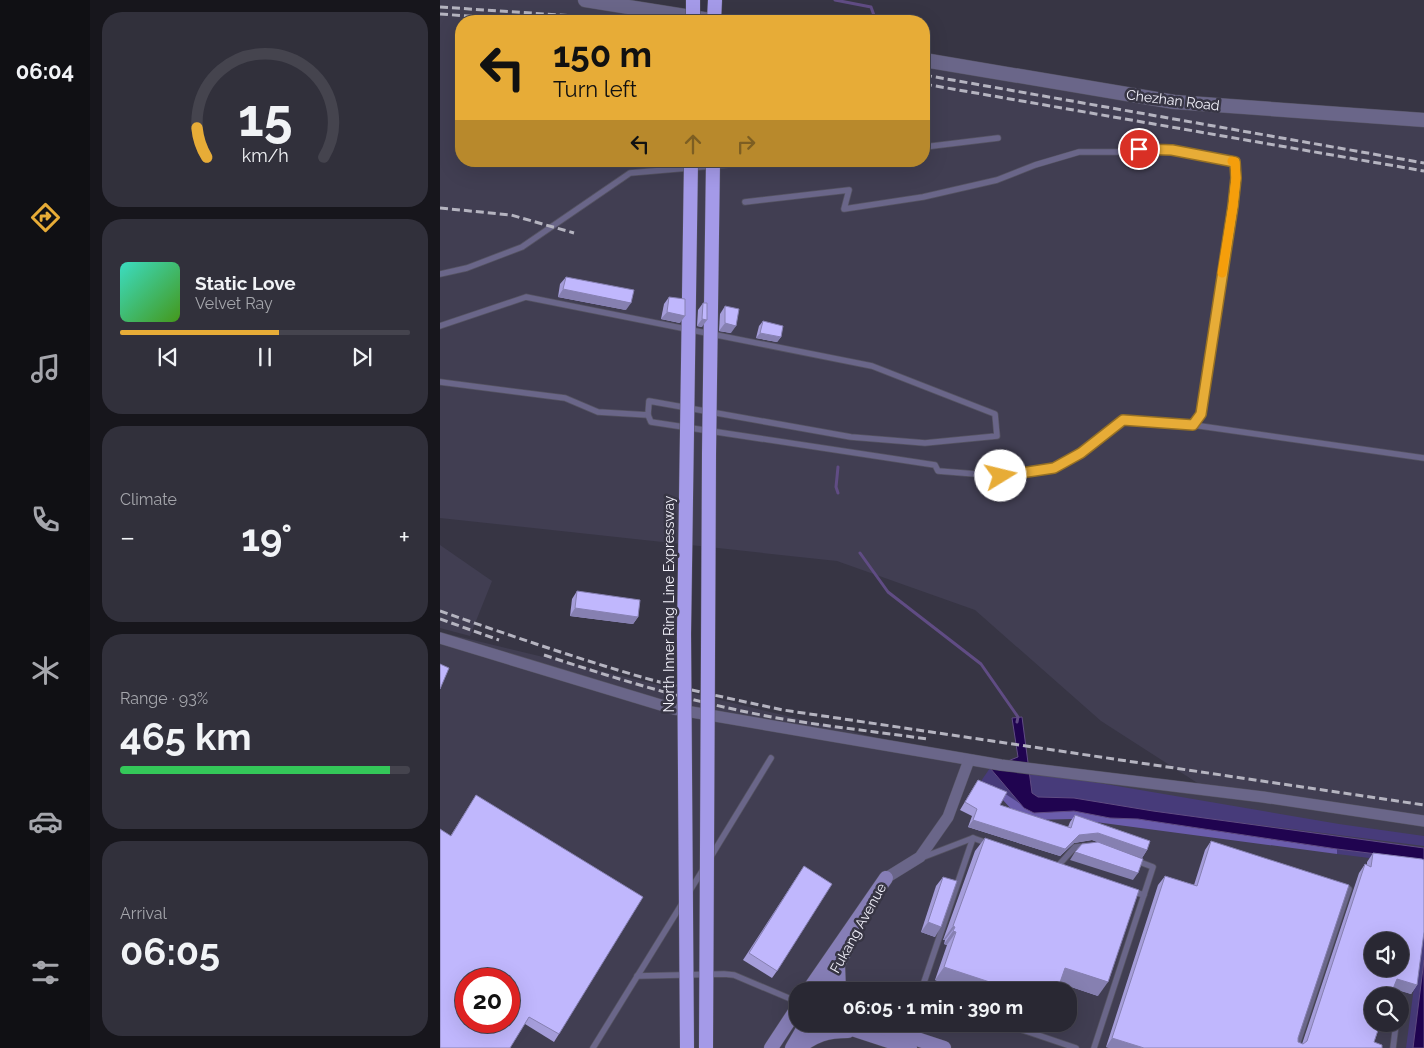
<!DOCTYPE html>
<html lang="en">
<head>
<meta charset="utf-8">
<style>
  :root { --surface:#292833; --page:#31303b; --text:#f1f3f6; --muted:#a5a6ac; --line:#45444e; --accent:#e7ac37 }
  body { margin:0; font-family:Raleway,sans-serif; background:var(--page); color:var(--text); height:100vh; display:flex; flex-direction:column; font-size:19px; white-space:nowrap }
  * { box-sizing:border-box; margin:0 }
  p { font-size:16px; color:var(--muted) }
  .icon { flex:none; width:28px; height:28px; fill:none; stroke:currentColor; stroke-width:2; stroke-linecap:round; stroke-linejoin:round }
  .map { position:relative; flex:1; overflow:hidden }
  .side { display:flex; flex-direction:column; gap:12px; padding:12px; background:#17161c; width:350px }
  .side>* { flex:none }
  .top-card { position:absolute; left:15px; top:15px; width:475px; height:152px; border-radius:20px; box-shadow:0 5px 20px #0002,0 0 0 1px var(--line); background:#e7ac37; color:#111; overflow:hidden }
  .controls { position:absolute; left:924px; top:932px; display:grid; gap:10px }
  .controls a { display:grid; place-items:center; width:45px; height:45px; border-radius:50%; background:var(--surface); box-shadow:0 5px 20px #0002,0 0 0 1px var(--line); font-size:25px }
  .speed { position:absolute; left:15px; top:968px; display:flex; gap:10px; font-size:25px; font-weight:700; text-align:center }
  .speed>* { display:grid; place-content:center; width:65px; height:65px; border-radius:50%; background:var(--surface); box-shadow:0 5px 20px #0002,0 0 0 1px var(--line); line-height:1 }
  .speed .limit { border:8px solid #d22; background:#fff; color:#111 }
  .pin { position:absolute; display:grid; place-items:center; width:42px; height:42px; color:#fff; margin:-21px; border:2px solid #fff; border-radius:50%; box-shadow:0 1px 5px #0007 }
  .me { position:absolute; width:55px; margin:-28px; rotate:81deg; stroke-linejoin:round; filter:drop-shadow(0 0 4px #0008) }
  .turn { display:flex; align-items:center; gap:18px; height:105px; padding:0 15px; font-size:22px }
  .turn .icon { width:65px; height:65px; stroke-width:2.5 }
  .turn b { display:block; font-size:35px; line-height:42px }
  .lanes { display:flex; align-items:center; height:48px; padding:0 15px; background:#0003; justify-content:center; gap:25px; direction:ltr }
  .lanes .off { opacity:.35 }
  .big { font-size:38px; font-weight:700; line-height:1.1 }
  .side .card { flex:1; display:flex; flex-direction:column; justify-content:center; gap:8px; min-width:0; padding:0 18px; border-radius:20px; background:var(--page) }
  .side .dial { align-items:center; gap:0 }
  .dial svg { height:130px; overflow:visible; fill:none; stroke:var(--line); stroke-width:7; stroke-linecap:round; text-anchor:middle }
  .dial text { fill:var(--text); stroke:none }
  .song { display:flex; align-items:center; gap:15px }
  .cover { width:60px; height:60px; border-radius:8px; background:linear-gradient(135deg,hsl(170 70% 55%),hsl(100 70% 35%)) }
  .played { height:5px; border-radius:2px; background:linear-gradient(90deg,var(--accent) 55%,var(--line) 55%) }
  .keys { display:flex; justify-content:space-around; direction:ltr }
  .heat { display:flex; justify-content:space-between; align-items:center; font-size:28px; direction:ltr }
  .charge { height:8px; border-radius:4px; background:linear-gradient(90deg,#34c759 93%,var(--line) 0) }
  .trip { position:absolute; left:349px; top:982px; width:288px; height:50px; border-radius:20px; background:var(--surface); box-shadow:0 5px 20px #0002,0 0 0 1px var(--line); font-weight:700; line-height:50px; text-align:center }
  main { display:flex; flex:1; min-height:0 }
  .menu { display:flex; flex-direction:column; width:90px; justify-content:space-around; align-items:center; background:#101014; color:var(--muted) }
  .menu .icon { width:35px; height:35px }
  .menu .current { color:var(--accent) }
  .menu b { font-size:22px; color:var(--text) }
  .map>svg:first-child { display:block }
</style>
</head>
<body>
<main>
<nav class="menu">
<b>06:04</b>
<svg class="icon current" aria-label="directions" viewBox="0 0 24 24"><path d="M12 3l9 9-9 9-9-9zM9 14v-3h6M13 9l2 2-2 2"/></svg>
<svg class="icon" aria-label="music" viewBox="0 0 24 24"><path d="M9 18V5l10-2v13"/><circle cx="6" cy="18" r="3"/><circle cx="16" cy="16" r="3"/></svg>
<svg class="icon" aria-label="phone" viewBox="0 0 24 24"><path d="M5 4h4l2 5-3 2q2 4 5 5l2-3 5 2v4C11 20 4 13 5 4z"/></svg>
<svg class="icon" aria-label="climate" viewBox="0 0 24 24"><path d="M12 3v18M4 7l16 10M4 17L20 7"/></svg>
<svg class="icon" aria-label="car" viewBox="0 0 24 24"><path d="M5 17H2v-5l4-1 3-4h7l3 4 3 1v5h-3M9 17h6M6 11h13"/><circle cx="7" cy="17" r="2"/><circle cx="17" cy="17" r="2"/></svg>
<svg class="icon" aria-label="filters" viewBox="0 0 24 24"><path d="M4 7h16M4 17h16"/><circle cx="9" cy="7" r="2"/><circle cx="15" cy="17" r="2"/></svg>
</nav>
<section class="side">
<div class="card dial"><svg viewBox="0 0 100 80">
<path d="M14 69A42 42 0 1 1 86 69"/>
<path d="M14 69A42 42 0 0 1 8 51" stroke="#e7ac37"/>
<text x="50" y="56" font-size="32" font-weight="700">15</text>
<text x="50" y="72" font-size="11">km/h</text>
</svg></div>
<div class="card">
<div class="song"><i class="cover"></i><div><b>Static Love</b><p>Velvet Ray</p></div></div>
<div class="played"></div>
<div class="keys"><svg class="icon" aria-label="previous" viewBox="0 0 24 24"><path d="M18 5L8 12l10 7zM5 5v14"/></svg><svg class="icon" aria-label="pause" viewBox="0 0 24 24"><path d="M8 5v14M16 5v14"/></svg><svg class="icon" aria-label="next" viewBox="0 0 24 24"><path d="M6 5l10 7-10 7zM19 5v14"/></svg></div>
</div>
<div class="card"><p>Climate</p>
<div class="heat"><a>−</a><b class="big">19°</b><a>+</a></div>
</div>
<div class="card"><p>Range · 93%</p><b class="big">465 km</b><div class="charge"></div></div>
<div class="card"><p>Arrival</p><b class="big">06:05</b></div>
</section>
<div class="map">
<svg width="984" height="1048" viewBox="0 0 984 1048">
  <rect width="100%" height="100%" fill="#373544"/>
  <g fill="#413e52" fill-rule="evenodd">
    <path d="M0 0H141L264 21H21V161H484V59L734 102 984 120V1048H0V632L529 760 773 793 661 721 535 610 397 561 0 518ZM932 941H960V969H932ZM26 979H69V1021H26ZM358 991H628V1024H358ZM932 996H960V1024H932Z"/>
    <polygon points="0,545 52,581 30,636 0,628"/>
  </g>
  <g fill="#473b7a">
    <polygon points="550,768 584,808 552,785 548,790 537,787"/>
    <polygon points="589,771 899,824 984,836 984,846 733,814 634,798 598,797 592,793"/>
    <polygon points="897,849 976,859 978,864 897,854"/>
    <polygon points="984,911 984,960 973,1048 966,1048"/>
  </g>
  <polygon fill="#6b5dac" points="552,785 594,813 634,811 670,818 698,819 897,849 897,854 633,819 591,820 573,811 562,799 548,790"/>
  <g fill="#200450" stroke="#604c84">
    <polygon points="582,717 592,793 598,797 634,798 713,811 984,848 984,863 976,859 897,849 698,819 670,818 634,811 594,813 584,808 550,768 578,757 572,718"/>
    <polygon points="984,960 984,1048 973,1048"/>
  </g>
  <g fill="none" stroke-linecap="round" stroke-linejoin="round">
    <g stroke="#604c84" stroke-width="3">
      <polyline points="395,0 431,7 436,21"/>
      <polyline points="398,467 396,487 398,493"/>
      <polyline points="420,553 448,592 541,664 578,717 577,722"/>
    </g>
    <defs>
      <g id="service">
        <polyline points="484,147 558,138"/>
        <polyline points="0,274 27,268 82,247 190,173 329,161"/>
        <polyline points="0,326 86,297 432,366 555,414 557,436 485,443 411,437 209,401 208,415 158,412 125,398 0,382"/>
        <polyline points="208,415 211,422 495,465 498,471 561,476 614,468 641,453 683,420 753,425 761,414 793,206 796,178 795,161 732,150 699,149 695,152 639,152 595,165 557,180 483,197 404,209 409,190 305,202"/>
        <polyline points="753,425 984,458"/>
        <polyline points="270,858 331,758"/>
        <polyline points="481,858 533,838"/>
        <polyline points="617,867 635,847 648,846"/>
        <polyline points="691,891 704,895"/>
        <polyline points="249,892 264,868"/>
        <polyline points="197,976 284,974 294,975 358,1002"/>
        <polyline points="481,991 533,838 547,843"/>
        <polyline points="565,1024 636,1048"/>
        <polyline points="153,1048 243,902"/>
        <polyline points="654,1048 713,867 697,861"/>
        <polyline points="856,1048 909,889 902,886"/>
        <polyline points="953,1048 956,1024"/>
      </g>
      <g id="minor">
        <polyline points="0,638 234,709 561,765 823,797 984,821"/>
        <polyline points="446,878 480,857 508,817 529,760"/>
      </g>
      <g id="tertiary">
        <polyline points="145,0 276,21"/>
        <polyline points="484,60 734,102 984,120"/>
      </g>
      <g id="secondary">
        <polyline points="398,965 399,991"/>
        <polyline points="368,991 446,878"/>
        <polyline points="383,991 407,948"/>
        <polyline points="397,1024 470,1048"/>
        <polyline points="431,1024 504,1048"/>
        <polyline points="331,1048 358,1007"/>
        <polyline points="352,1048 366,1024"/>
        <path d="M358 1048C375 1035 387 1031 408 1031"/>
      </g>
    </defs>
    <use href="#service" stroke="#555362" stroke-width="7"/>
    <use href="#minor" stroke="#555362" stroke-width="12"/>
    <use href="#tertiary" stroke="#555362" stroke-width="15"/>
    <use href="#secondary" stroke="#555362" stroke-width="15"/>
    <use href="#service" stroke="#6a6689" stroke-width="5.5"/>
    <use href="#minor" stroke="#6a6689" stroke-width="11"/>
    <use href="#tertiary" stroke="#6a6689" stroke-width="14"/>
    <use href="#secondary" stroke="#867eb6" stroke-width="14"/>
    <g stroke="#b5b4c0" stroke-width="3" stroke-dasharray="8 4" stroke-linecap="butt">
      <polyline points="0,7 135,16 177,21"/>
      <polyline points="0,14 96,21"/>
      <polyline points="484,75 984,163"/>
      <polyline points="484,84 984,171"/>
      <polyline points="0,208 71,215 134,233"/>
      <path d="M0 611C63 633 127 655 191 674 241 689 293 699 343 710L984 805"/>
      <polyline points="0,619 59,640"/>
      <path d="M104 655C183 681 262 705 343 719 391 727 439 732 487 739"/>
    </g>
    <defs>
      <g id="trunk-bridge">
        <polyline points="253,21 253,0"/>
        <polyline points="274,21 275,0"/>
        <polyline points="247,1048 244,634 251,161"/>
        <polyline points="266,1048 269,454 273,161"/>
      </g>
    </defs>
    <use href="#trunk-bridge" stroke="#555362" stroke-width="15" stroke-linecap="butt"/>
    <use href="#trunk-bridge" stroke="#a49ae8" stroke-width="14"/>
  </g>
  <g fill="#a59dda">
    <polygon points="126,277 186,310 118,297 120,284"/>
    <polygon points="229,297 240,323 221,319 224,304"/>
    <polygon points="263,303 267,303 262,327 257,326 258,310"/>
    <polygon points="285,306 291,333 279,331 280,314"/>
    <polygon points="323,321 341,337 337,342 316,338 319,326"/>
    <polygon points="137,591 198,617 193,624 130,616 132,599"/>
    <polygon points="538,780 560,805 628,827 630,822 635,815 707,850 702,858 652,840 634,843 620,856 528,827 532,816 520,810 533,788"/>
    <polygon points="36,795 119,1034 114,1042 85,1024 11,835"/>
    <polygon points="545,838 658,996 620,983 617,991 528,991 495,980 507,945 504,944 505,940 503,940 535,851"/>
    <polygon points="771,841 858,1038 858,1042 862,1044 919,873 925,864 927,865 927,862 933,853 977,985 971,994 953,988 934,1042 942,1048 670,1048 666,1047 718,885 725,876 754,885 765,850"/>
    <polygon points="364,866 337,971 332,978 303,960"/>
    <polygon points="503,877 495,937 481,932 496,886"/>
  </g>
  <g fill="#8680b1">
    <polygon points="123,289 191,303 186,310 118,297"/>
    <polygon points="227,312 245,316 240,323 221,319"/>
    <polygon points="262,319 267,320 262,327 257,326"/>
    <polygon points="285,323 296,326 291,333 279,331"/>
    <polygon points="320,333 341,337 337,342 316,338"/>
    <polygon points="135,608 198,617 193,624 130,616"/>
    <polygon points="533,820 639,835 658,833 707,850 702,858 652,840 634,843 620,856 528,827"/>
    <polygon points="635,852 698,873 693,880 630,860"/>
    <polygon points="488,922 501,927 495,937 481,932"/>
    <polygon points="513,926 515,927 505,940 503,940"/>
    <polygon points="513,931 516,932 507,945 504,944"/>
    <polygon points="504,967 577,991 528,991 495,980"/>
    <polygon points="625,968 668,982 658,996 616,982"/>
    <polygon points="957,979 977,985 971,994 950,988"/>
    <polygon points="672,1038 704,1048 670,1048 666,1047"/>
  </g>
  <g fill="#c0b7fd" stroke="#8680b1" fill-rule="evenodd">
    <polygon points="126,277 194,290 191,303 123,289"/>
    <polygon points="229,297 245,299 245,316 227,312"/>
    <polygon points="263,303 267,303 267,320 262,319"/>
    <polygon points="285,306 299,309 296,326 285,323"/>
    <polygon points="323,321 343,326 341,337 320,333"/>
    <polygon points="137,591 200,600 198,617 135,608"/>
    <polygon points="0,664 9,668 0,689"/>
    <polygon points="538,780 567,792 560,805 631,828 635,815 710,841 707,850 658,833 639,835 625,849 533,820 537,809 525,802"/>
    <path d="M36 795 203 897 119 1034 89 1017 70 1048H0V829L11 836ZM26 979H69V1021H26Z"/>
    <polygon points="545,838 699,890 668,982 625,968 617,991 577,991 504,967 516,932 513,931 515,927 513,926"/>
    <path d="M771 841 909 885 858 1038V1042L863 1044 867 1041 925 864 931 867 933 853 982 859 984 860V932L977 985 957 979 950 996H932V1024H940L934 1042 942 1045V1048H704L672 1038 725 876 757 886ZM932 941H960V969H932Z"/>
    <polygon points="658,842 703,859 698,873 635,852 642,844"/>
    <polygon points="364,866 392,884 337,971 309,953"/>
    <polygon points="503,877 517,881 501,927 488,922"/>
  </g>
  <g fill="none" stroke-linecap="round" stroke-linejoin="round">
    <defs>
      <polyline id="route" points="561,476 614,468 641,453 683,420 753,425 761,414 793,206 796,178 795,162 732,150 699,149"/>
    </defs>
    <use href="#route" stroke="#967024" stroke-width="12"/>
    <use href="#route" stroke="#e7ac37" stroke-width="9"/>
    <polyline stroke="#f59e0b" stroke-width="9" points="782,273 793,206 796,178 795,162 792,161"/>
  </g>
  <g text-anchor="middle" stroke-width="5" stroke-linejoin="round" paint-order="stroke">
    <g font-size="14" fill="#f4f3fd" stroke="#373544">
      <text transform="translate(733 100) rotate(7)" y="5">Chezhan Road</text>
      <text transform="translate(229 604) rotate(-90)" y="5">North Inner Ring Line Expressway</text>
      <text transform="translate(418 928) rotate(-61)" y="5">Fukang Avenue</text>
    </g>
  </g>
</svg>
<div class="controls">
<a><svg class="icon" aria-label="sound" viewBox="0 0 24 24"><path d="M4 9h4l5-4v14l-5-4H4zM17 9q2 3 0 6"/></svg></a>
<a><svg class="icon" aria-label="search" viewBox="0 0 24 24"><circle cx="10" cy="10" r="6"/><path d="M15 15l6 6"/></svg></a>
</div>
<div class="speed"><div class="limit">20</div></div>
<div class="pin" style="left:699px;top:149px;background:#d93025"><svg class="icon" aria-label="arrive" viewBox="0 0 24 24"><path d="M6 21V4h12l-3 4 3 4H6"/></svg></div>
<svg class="me" style="left:561px;top:476px" viewBox="-20 -20 40 40"><circle r="19" fill="#fff"/><path d="M0-13L10 11 0 6-10 11z" fill="#e7ac37"/></svg>
<div class="trip">06:05 · 1 min · 390 m</div>
<div class="top-card">
<div class="turn"><svg class="icon" aria-label="left" viewBox="0 0 24 24"><path d="M17 20v-9H6M10 6l-5 5 5 5"/></svg><div><b>150 m</b>Turn left</div></div>
<div class="lanes"><svg class="icon" aria-label="left" viewBox="0 0 24 24"><path d="M17 20v-9H6M10 6l-5 5 5 5"/></svg><svg class="icon off" aria-label="ahead" viewBox="0 0 24 24"><path d="M12 20V5M6 11l6-6 6 6"/></svg><svg class="icon off" aria-label="right" viewBox="0 0 24 24"><path d="M7 20v-9h11M14 6l5 5-5 5"/></svg></div>
</div>
</div>
</main>
</body>
</html>
